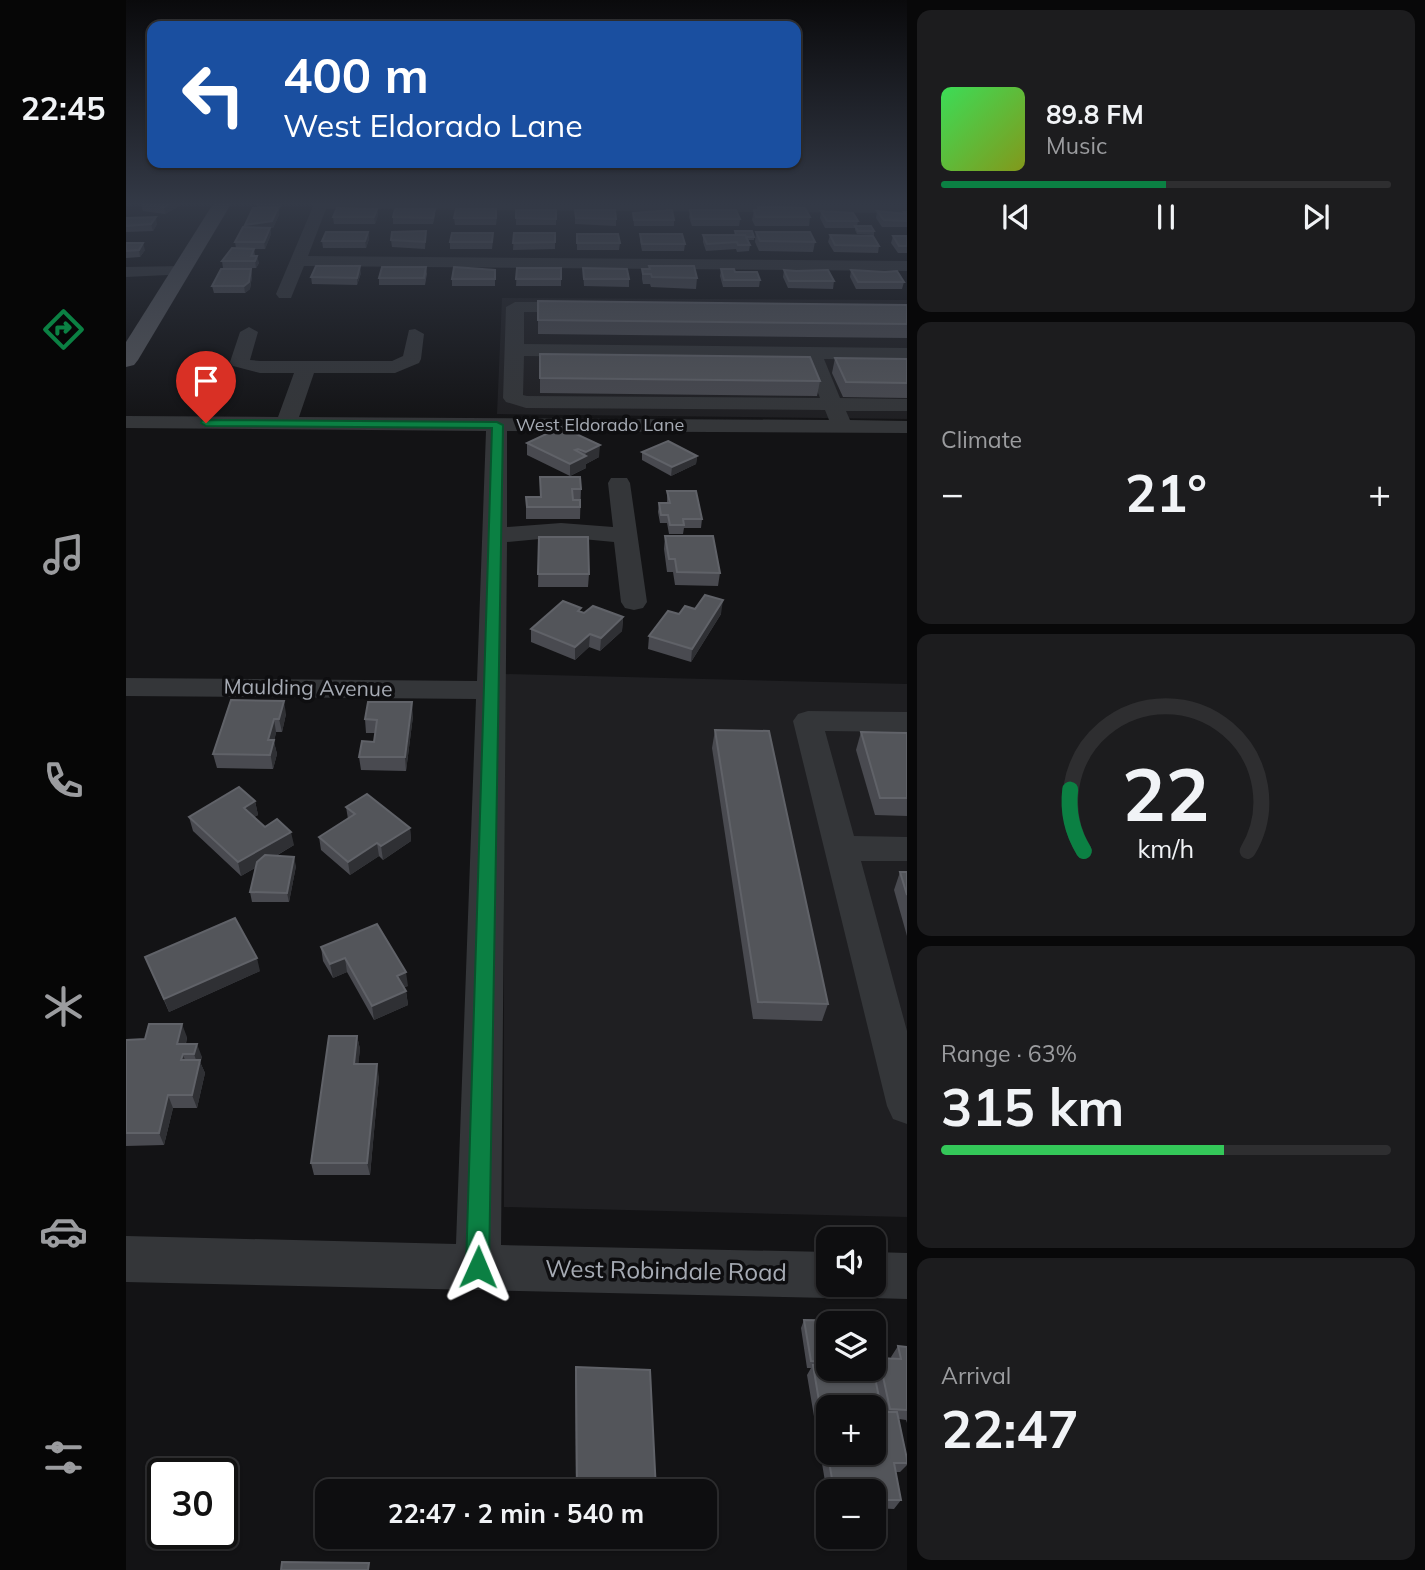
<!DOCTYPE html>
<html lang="en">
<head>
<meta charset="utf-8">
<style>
  :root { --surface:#0e0e10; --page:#1c1c1e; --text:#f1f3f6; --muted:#9b9c9f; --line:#2e2e30; --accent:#0b8043 }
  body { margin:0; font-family:Mulish,sans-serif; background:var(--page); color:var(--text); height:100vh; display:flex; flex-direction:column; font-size:26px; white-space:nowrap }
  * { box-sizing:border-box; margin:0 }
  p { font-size:23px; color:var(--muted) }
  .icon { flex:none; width:38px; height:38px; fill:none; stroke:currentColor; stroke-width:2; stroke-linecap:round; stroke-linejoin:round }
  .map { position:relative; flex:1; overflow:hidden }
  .drawer { display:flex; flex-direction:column; gap:10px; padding:10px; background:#080809; width:518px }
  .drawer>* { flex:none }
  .hud { position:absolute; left:21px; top:21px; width:654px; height:147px; border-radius:14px; box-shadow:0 2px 5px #0004,0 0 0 2px var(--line); background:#1a4fa0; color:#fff; overflow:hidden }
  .tools { position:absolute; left:690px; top:1227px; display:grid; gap:14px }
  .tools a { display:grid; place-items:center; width:70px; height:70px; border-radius:14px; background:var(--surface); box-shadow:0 2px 5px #0004,0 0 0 2px var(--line); font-size:35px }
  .speed { position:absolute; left:21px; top:1458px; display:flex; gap:14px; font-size:35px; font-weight:700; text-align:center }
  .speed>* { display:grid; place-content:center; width:91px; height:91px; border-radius:50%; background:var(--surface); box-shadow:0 2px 5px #0004,0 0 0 2px var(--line); line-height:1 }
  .speed .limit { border:4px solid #111; border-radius:10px; background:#fff; color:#111 }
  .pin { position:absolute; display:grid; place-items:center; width:60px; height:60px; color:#fff; margin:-72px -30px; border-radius:50% 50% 50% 0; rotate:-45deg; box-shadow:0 0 7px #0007 }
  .pin .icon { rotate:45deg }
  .me { position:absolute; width:77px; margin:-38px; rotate:1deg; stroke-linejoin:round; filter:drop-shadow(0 0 5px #0008) }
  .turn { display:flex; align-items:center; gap:24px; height:147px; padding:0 21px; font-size:32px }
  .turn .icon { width:91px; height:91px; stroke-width:2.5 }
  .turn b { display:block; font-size:49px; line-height:60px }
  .big { font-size:52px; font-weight:700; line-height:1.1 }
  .drawer .card { flex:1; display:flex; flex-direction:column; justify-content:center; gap:10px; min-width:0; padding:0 24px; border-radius:14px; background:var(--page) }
  .drawer .dial { align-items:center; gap:0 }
  .dial svg { height:182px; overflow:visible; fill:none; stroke:var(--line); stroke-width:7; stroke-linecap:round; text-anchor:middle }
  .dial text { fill:var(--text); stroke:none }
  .song { display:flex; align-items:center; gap:21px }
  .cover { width:84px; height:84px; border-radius:10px; background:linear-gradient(135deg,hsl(130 70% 55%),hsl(70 70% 35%)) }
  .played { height:7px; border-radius:4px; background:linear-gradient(90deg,var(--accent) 50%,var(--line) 50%) }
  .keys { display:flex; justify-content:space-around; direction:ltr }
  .heat { display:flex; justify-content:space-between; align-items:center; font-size:38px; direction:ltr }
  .charge { height:10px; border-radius:5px; background:linear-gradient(90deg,#34c759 63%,var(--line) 0) }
  .trip { position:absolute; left:189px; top:1479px; width:402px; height:70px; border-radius:14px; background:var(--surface); box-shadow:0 2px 5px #0004,0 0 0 2px var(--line); font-weight:700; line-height:70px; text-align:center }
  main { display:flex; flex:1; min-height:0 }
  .tabs { display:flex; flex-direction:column; width:126px; justify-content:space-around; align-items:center; background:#060606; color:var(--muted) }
  .tabs .icon { width:49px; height:49px }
  .tabs .current { color:var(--accent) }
  .tabs b { font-size:32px; color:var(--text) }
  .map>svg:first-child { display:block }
</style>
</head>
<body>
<main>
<nav class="tabs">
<b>22:45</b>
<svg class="icon current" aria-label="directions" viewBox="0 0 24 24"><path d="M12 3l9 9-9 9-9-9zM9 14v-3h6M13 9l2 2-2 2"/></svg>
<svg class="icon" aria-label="music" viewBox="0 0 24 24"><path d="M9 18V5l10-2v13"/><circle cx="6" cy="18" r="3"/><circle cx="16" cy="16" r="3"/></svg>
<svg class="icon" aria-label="phone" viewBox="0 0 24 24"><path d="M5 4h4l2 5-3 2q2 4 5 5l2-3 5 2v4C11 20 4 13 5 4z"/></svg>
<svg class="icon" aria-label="climate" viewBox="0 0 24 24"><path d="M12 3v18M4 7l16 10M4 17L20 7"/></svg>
<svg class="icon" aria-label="car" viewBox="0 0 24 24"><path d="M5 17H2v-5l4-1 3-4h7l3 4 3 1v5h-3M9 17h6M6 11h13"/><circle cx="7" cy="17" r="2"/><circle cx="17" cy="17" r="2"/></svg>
<svg class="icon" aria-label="filters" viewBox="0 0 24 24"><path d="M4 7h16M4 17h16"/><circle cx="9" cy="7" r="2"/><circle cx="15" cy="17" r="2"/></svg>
</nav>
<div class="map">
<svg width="781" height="1570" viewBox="0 0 781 1570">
  <rect width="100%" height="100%" fill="#131315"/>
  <g fill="#1f1f22">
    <polygon points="376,298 781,300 781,419 371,414"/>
    <polygon points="378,674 781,684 781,1217 378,1207"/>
  </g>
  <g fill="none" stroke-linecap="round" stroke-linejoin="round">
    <g fill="#343639" fill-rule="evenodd">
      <polygon points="188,204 781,205 781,213 200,209 182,256 781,261 781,271 178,266 165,298 153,298 150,294"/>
      <polygon points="56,266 64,271 62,274 0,277 0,267"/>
      <path d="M389 302H454L463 307 454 312H398V344L781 348V360L698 359 714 398 781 399V411H720L724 420 781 421V433L381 431V527L435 523 487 527 482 483 485 478H501L504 483 521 602 517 608 508 610 499 608 495 602 488 542 435 537 381 542 375 1245 702 1252V1284H721L718 1291 702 1298 0 1282V1236L330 1244 350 699 0 696V678L351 681 360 431 0 428V416L152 417 168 373H134L107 366 104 362 114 332 123 327 132 332 124 360 134 361H266L277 356 283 330 289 329 298 334 295 359 293 363 269 373H188L173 417 703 420 699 410 400 408 380 402 377 398 380 307ZM398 356 679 359 694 398 401 396 397 395Z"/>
      <polygon points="682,711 781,712 781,732 699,731 728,836 781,837 781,861 735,861 781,1031 781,1124 767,1119 761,1106 667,721 672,714"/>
      <polygon points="747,1252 781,1253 781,1299 747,1298 731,1291 728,1284 747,1284"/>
    </g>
    <polygon fill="#515358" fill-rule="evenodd" points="87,204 105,204 12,360 8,365 0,367 0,342"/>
  </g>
  <g fill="#494a50">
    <polygon points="15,204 57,204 39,214 17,211"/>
    <polygon points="130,204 156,204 153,210 153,215 147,228 144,228 145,234 139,249 128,249 129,256 133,263 130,268 97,268 96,261 110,248 109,242 131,208"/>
    <polygon points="632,207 684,217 683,226 629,226 626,220 628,210 631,210"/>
    <polygon points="251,209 252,215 249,224 208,224 207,217"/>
    <polygon points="309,209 309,216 307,224 267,224 267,217"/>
    <rect x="390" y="210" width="40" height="15"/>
    <polygon points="449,210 490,219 490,226 449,224"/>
    <polygon points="564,210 614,219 613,226 566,226 563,217"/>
    <polygon points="695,211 732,221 731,226 748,231 748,235 731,234 729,230 729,228 699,228 694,218"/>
    <polygon points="751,211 778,213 778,212 781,212 781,227 756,227 750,218"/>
    <polygon points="507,213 548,220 548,226 508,226"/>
    <polygon points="371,216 370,225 329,225 328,218"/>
    <polygon points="0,218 31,224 27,231 0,232"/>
    <polygon points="300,231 299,249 266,247 265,240"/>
    <polygon points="609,231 628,237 628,240 622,240 624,245 623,251 611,252 610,249 580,251 577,242 577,235 609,235"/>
    <polygon points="242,232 243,239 240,248 197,248 196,241"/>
    <polygon points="630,232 689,242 687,252 633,251 629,242"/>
    <polygon points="388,233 429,233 429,249 387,250"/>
    <polygon points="451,234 494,243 493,250 451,250"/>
    <polygon points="514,234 559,244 558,251 516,251 514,241"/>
    <polygon points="704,235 753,246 752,253 708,252 702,242"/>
    <polygon points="767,236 781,236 781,253 772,253 765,243"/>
    <polygon points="367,240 366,249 324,249 324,242"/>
    <polygon points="0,243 19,250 14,257 0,258"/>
    <polygon points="523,266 571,278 570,289 525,287 524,284 517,284 516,279 516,269 523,269"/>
    <polygon points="300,267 301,274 299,285 253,285 253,278"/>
    <polygon points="391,268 435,279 435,286 390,286"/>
    <polygon points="457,268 503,279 503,287 458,286"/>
    <polygon points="125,269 126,276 124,289 119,293 88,293 86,286"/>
    <polygon points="595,269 609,272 634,280 633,287 597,287 594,276"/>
    <polygon points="369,270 369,286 326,286 326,279"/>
    <polygon points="658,270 708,281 707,289 662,288 657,277"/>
    <polygon points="725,270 778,282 776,289 730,289 724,277"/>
    <polygon points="235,273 231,285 186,284 185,277"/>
    <polygon points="412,301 781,305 781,338 412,334"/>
    <polygon points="414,354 694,381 691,396 414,393"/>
    <polygon points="709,358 781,359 781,398 717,397 706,373"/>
    <polygon points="435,427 473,457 460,464 460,468 444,476 401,455 401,443"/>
    <polygon points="516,452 571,456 570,464 545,476 516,460"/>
    <polygon points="414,477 455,489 454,519 400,519 400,497 414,497"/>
    <polygon points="541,491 576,519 575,528 558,528 557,534 543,534 541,523 534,523 532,512 533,503 541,503"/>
    <polygon points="539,536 594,573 592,586 549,585 547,572 541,572 538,549"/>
    <polygon points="413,537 463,574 462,587 412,587"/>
    <polygon points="569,609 595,614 565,662 522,649 523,636 553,614"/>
    <polygon points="455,612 458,613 497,617 496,631 474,651 463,647 449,660 405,642 405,629"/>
    <polygon points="105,700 160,714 156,732 150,732 148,742 151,754 147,769 91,768 87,754"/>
    <polygon points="287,716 280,771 235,770 233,757 248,742 249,733 240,733 239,719"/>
    <polygon points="589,730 702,1004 696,1021 627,1019 586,748"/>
    <polygon points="735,732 781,733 781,816 749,815 730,750"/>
    <polygon points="129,801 132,815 128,817 139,827 168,845 150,856 170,866 163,902 126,902 124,892 129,868 115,876 67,831 63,817"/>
    <polygon points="220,807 284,828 285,841 257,860 253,856 224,875 195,850 193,837 222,819"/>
    <polygon points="774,872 781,872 781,936 768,890"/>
    <polygon points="195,947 282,986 278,987 280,991 282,1005 248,1020 221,972 207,978 197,961"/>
    <polygon points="19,957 134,971 43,1012"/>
    <polygon points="231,1036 234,1049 232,1064 253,1077 244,1175 188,1175 185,1163"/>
    <polygon points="61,1037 60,1044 76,1057 74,1062 79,1073 71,1108 47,1108 38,1145 0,1146 0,1040"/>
    <polygon points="678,1320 702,1323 702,1368 747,1368 753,1358 766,1359 765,1357 772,1346 781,1347 781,1423 780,1420 773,1419 781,1459 781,1465 774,1472 770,1472 775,1500 768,1509 747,1508 747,1491 702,1491 702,1499 681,1375 685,1368 681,1368 675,1328"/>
    <polygon points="450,1367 530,1491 450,1491 449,1378"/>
  </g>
  <g fill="#2f3034">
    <polygon points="44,204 57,204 39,214 38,207"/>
    <polygon points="152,208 153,215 147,228 144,228 145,234 139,249 138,242 120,231 119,225"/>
    <polygon points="251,209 252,215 249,224 248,217"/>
    <polygon points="30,217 31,224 27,231 25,224"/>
    <polygon points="242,232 243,239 240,248 239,241"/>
    <polygon points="17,243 19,250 14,257 13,250"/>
    <polygon points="131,256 133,263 130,268 129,261"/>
    <polygon points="234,266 235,273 231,285 231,278"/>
    <polygon points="125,269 126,276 124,289 119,293 118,286"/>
    <polygon points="474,445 473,457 460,464 460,468 444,476 444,464 449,450 452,449 452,460 459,456 460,452"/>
    <polygon points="571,456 570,464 545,476 546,467"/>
    <polygon points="597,600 595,614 565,662 566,649"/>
    <polygon points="497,617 496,631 474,651 475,638"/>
    <polygon points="464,634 463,647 449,660 449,647"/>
    <polygon points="158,701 160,714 156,732 153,719"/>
    <polygon points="286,702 287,716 280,771 279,757"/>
    <polygon points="148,719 150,732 148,742 151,754 147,769 142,740"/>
    <polygon points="129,801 132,815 121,821 118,808"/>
    <polygon points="284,828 285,841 257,860 255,846"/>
    <polygon points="165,832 168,845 115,876 112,862"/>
    <polygon points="251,843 253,856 224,875 222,862"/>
    <polygon points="168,857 170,866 163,902 161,893"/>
    <polygon points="131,958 134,971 43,1012 38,999"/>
    <polygon points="219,958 221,972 207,978 204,964"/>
    <polygon points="280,972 282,986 273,989 271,976"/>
    <polygon points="280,991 282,1005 248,1020 246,1006"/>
    <polygon points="56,1024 61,1037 57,1055 62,1067 55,1060 51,1044"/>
    <polygon points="231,1036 234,1049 231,1077 228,1064"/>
    <polygon points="71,1044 76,1057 74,1062 79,1073 71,1108 66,1095 72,1066 68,1054"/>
    <polygon points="251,1064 253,1077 244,1175 241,1163"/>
    <polygon points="42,1095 47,1108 38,1145 33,1133"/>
  </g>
  <g fill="#53555a" stroke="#606268" stroke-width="2" fill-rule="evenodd">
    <polygon points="16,204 44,204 38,207"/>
    <polygon points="632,207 679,208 684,217 630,217 628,210 633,210"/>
    <polygon points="127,208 152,208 146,221 119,225"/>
    <polygon points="211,208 251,209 248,217 207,217"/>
    <polygon points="269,209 309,209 307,218 267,217"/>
    <polygon points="330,209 370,209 370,218 328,218"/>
    <polygon points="390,210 430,210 430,219 390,218"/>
    <polygon points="449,210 489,210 490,219 450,218"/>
    <polygon points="546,210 548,220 508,220 507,213"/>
    <polygon points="564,210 610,210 614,219 566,219"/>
    <polygon points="695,211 727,213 732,221 701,221"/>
    <polygon points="751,211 780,214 778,212 781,212 781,221 758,220"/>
    <polygon points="30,217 25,224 0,226 0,218"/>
    <polygon points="729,226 745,226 748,231 732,231"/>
    <polygon points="117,227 144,228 138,242 109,242"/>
    <polygon points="300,231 299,242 265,240 266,232"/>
    <polygon points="609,231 626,231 628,237 620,237 619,235 610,235"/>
    <polygon points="200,232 242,232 239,241 196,241"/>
    <polygon points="630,232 684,232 689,242 634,241"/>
    <polygon points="326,233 367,233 366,242 324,242"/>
    <polygon points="388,233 429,233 429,242 387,243"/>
    <polygon points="451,234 492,234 494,243 451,243"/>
    <polygon points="514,234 556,234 559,244 516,244"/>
    <polygon points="577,235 619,235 624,245 612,245 611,242 581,244"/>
    <polygon points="704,235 747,236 753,246 709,245"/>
    <polygon points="767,236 781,236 781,246 773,246"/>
    <polygon points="0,243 17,243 13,250 0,251"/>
    <polygon points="106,248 128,249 125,256 131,256 129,261 96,261"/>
    <polygon points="190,266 234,266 231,278 185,277"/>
    <polygon points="523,266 568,266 571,278 526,277 525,274 517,274 516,269 524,269"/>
    <polygon points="256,267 300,267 298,278 253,278"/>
    <polygon points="328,267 369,270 369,279 326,279"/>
    <polygon points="391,268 435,268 435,279 390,279"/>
    <polygon points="457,268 501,269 503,279 458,279"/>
    <polygon points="95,269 125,269 123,282 118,286 86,286"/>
    <polygon points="595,269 608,269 609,272 631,272 634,280 598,280"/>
    <polygon points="658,270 670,271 702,270 708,281 663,281"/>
    <polygon points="725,270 759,272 771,271 778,282 732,282"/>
    <polygon points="412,301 781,305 781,324 412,320"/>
    <polygon points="414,354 684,357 694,381 414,378"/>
    <polygon points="709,358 781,359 781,383 720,382"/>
    <polygon points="435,427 474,445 460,452 452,449 449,450 460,456 444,464 401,443"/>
    <polygon points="542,441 571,456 546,467 516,452"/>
    <polygon points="414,477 454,477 455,489 446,489 447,500 454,500 454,507 401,507 400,497 415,497"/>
    <polygon points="541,491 570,491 576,519 557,519 558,525 544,525 542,515 535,515 533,503 544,503"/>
    <polygon points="539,536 587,536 594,573 551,572 549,559 543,559"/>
    <polygon points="413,537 462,537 463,574 412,574"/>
    <polygon points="579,595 597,600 566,649 523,636 542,611 553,614 559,606 569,609"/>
    <polygon points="437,601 455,608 452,611 458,613 467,606 497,617 475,638 464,634 449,647 405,629"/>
    <polygon points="105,700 158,701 153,719 148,719 142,740 148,740 144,755 87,754"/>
    <polygon points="242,702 286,702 279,757 233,757 236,741 248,742 251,720 239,719"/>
    <polygon points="589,730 643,731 702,1004 632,1002"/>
    <polygon points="735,732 781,733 781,798 754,798"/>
    <polygon points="113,787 129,801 118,808 139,827 151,819 165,832 112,862 63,817"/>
    <polygon points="241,794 284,828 255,846 251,843 222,862 193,837 229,814 220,807"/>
    <polygon points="139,855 168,857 161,893 124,892 131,862"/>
    <polygon points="774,872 781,872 781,895"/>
    <polygon points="109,918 131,958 38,999 19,957"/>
    <polygon points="251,924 280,972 271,976 280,991 246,1006 219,958 204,964 195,947"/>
    <polygon points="23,1024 56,1024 51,1044 71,1044 68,1054 57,1054 55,1060 74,1060 66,1095 42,1095 33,1133 0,1133 0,1040 19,1039"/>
    <polygon points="203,1036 231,1036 228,1064 251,1064 241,1163 185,1163"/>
    <polygon points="678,1320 740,1321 741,1323 702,1323 702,1362 685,1361"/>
    <polygon points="772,1346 781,1347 781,1410 764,1409 753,1358 775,1359"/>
    <path d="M687 1365H702V1368H747L756 1412H771L781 1459V1463H768L775 1500H747V1491H708ZM702 1407H747V1452H702Z"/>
    <polygon points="450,1367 524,1370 530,1491 451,1491"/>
    <polygon points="156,1562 243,1563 242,1570 155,1570"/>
  </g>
  <linearGradient id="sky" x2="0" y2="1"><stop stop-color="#0a0a0c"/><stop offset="0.48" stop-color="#333946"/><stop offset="1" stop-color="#333946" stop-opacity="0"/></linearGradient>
  <rect width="781" height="424" fill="url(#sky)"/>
  <polygon fill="#0b8043" stroke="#07532c" stroke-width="2" points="76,420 371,422 377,425 363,1267 360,1275 352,1279 343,1275 340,1267 366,428 80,426 75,423"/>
  <g text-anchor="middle" stroke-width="7" stroke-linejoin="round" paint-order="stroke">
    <g font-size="18" fill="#a6abb4" stroke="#0e0e10">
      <text x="474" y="431">West Eldorado Lane</text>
    </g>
    <g font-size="21" fill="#a6abb4" stroke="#0e0e10">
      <text transform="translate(182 688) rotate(1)" y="7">Maulding Avenue</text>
    </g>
    <g font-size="24" fill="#a6abb4" stroke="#0e0e10">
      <text transform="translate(540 1271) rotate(1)" y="8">West Robindale Road</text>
    </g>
  </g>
</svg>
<div class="tools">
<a><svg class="icon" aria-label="sound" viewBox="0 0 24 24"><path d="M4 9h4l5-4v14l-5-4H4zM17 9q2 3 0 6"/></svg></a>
<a><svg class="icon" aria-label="layers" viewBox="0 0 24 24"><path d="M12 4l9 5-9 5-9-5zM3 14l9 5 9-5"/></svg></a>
<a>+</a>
<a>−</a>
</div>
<div class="speed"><div class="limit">30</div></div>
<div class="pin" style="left:80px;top:423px;background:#d93025"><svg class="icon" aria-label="arrive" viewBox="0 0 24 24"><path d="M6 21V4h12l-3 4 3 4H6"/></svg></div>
<svg class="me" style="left:352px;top:1267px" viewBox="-20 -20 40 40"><path d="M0-17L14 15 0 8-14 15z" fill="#0b8043" stroke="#fff" stroke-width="4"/></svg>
<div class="trip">22:47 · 2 min · 540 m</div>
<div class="hud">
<div class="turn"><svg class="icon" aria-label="left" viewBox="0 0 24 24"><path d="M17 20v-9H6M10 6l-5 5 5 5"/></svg><div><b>400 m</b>West Eldorado Lane</div></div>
</div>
</div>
<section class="drawer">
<div class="card">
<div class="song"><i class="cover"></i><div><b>89.8 FM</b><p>Music</p></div></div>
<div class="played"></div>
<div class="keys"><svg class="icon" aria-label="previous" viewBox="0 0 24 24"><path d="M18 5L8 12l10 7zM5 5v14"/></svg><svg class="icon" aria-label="pause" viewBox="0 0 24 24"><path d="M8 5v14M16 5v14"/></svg><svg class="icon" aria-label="next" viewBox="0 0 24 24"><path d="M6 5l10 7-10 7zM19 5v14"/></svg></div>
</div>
<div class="card"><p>Climate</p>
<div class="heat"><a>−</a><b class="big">21°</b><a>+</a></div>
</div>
<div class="card dial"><svg viewBox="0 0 100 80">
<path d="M14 69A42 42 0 1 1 86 69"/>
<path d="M14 69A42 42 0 0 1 8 42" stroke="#0b8043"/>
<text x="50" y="56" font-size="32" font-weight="700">22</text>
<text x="50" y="72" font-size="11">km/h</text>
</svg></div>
<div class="card"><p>Range · 63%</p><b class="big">315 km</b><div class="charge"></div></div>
<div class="card"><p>Arrival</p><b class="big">22:47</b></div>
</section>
</main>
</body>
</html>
